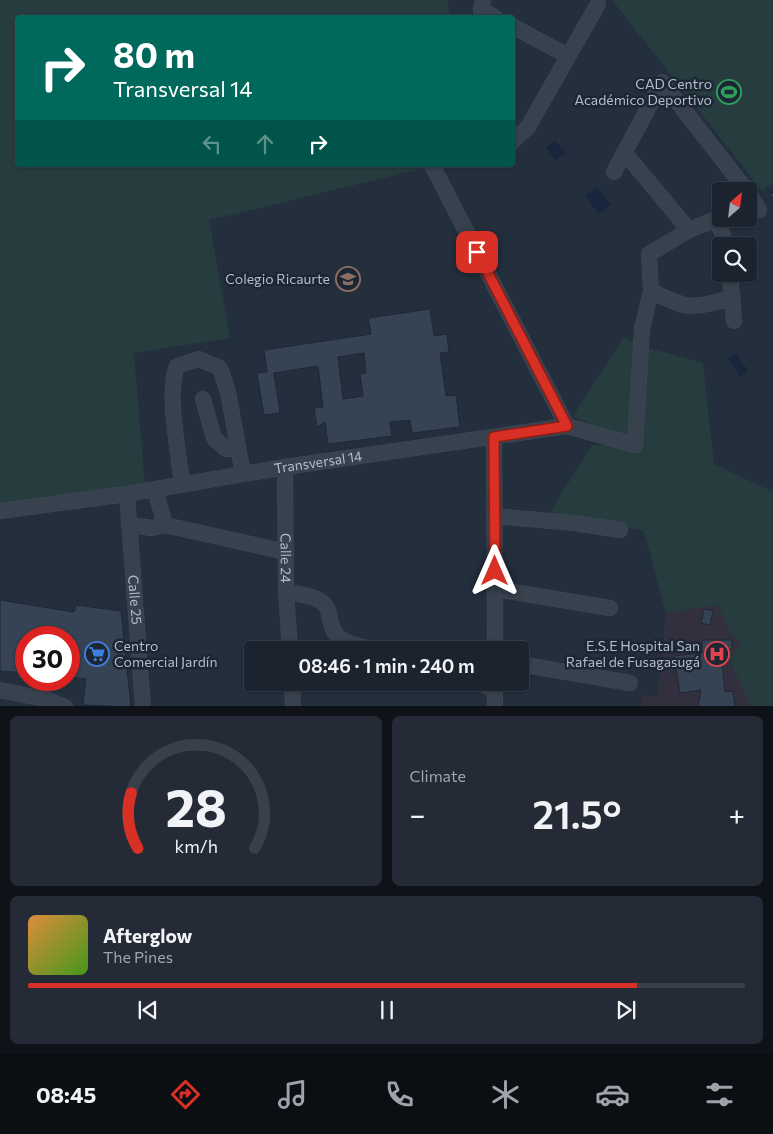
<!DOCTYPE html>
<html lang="en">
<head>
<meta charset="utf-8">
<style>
  :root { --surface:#1b232e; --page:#242b36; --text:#f1f3f6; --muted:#a0a4aa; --line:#39404a; --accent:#d93025 }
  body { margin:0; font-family:Commissioner,sans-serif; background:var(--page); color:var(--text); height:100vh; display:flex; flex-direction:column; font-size:19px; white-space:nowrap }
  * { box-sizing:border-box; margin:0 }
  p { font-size:16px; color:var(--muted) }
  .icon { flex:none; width:28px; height:28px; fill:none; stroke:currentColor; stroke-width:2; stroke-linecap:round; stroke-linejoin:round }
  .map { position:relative; height:706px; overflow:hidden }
  .side { display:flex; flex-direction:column; gap:10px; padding:10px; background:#0f1319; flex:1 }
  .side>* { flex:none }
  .hud { position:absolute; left:15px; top:15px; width:500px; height:152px; border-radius:5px; box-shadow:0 1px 4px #0004,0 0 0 1px var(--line); background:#00695c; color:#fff; overflow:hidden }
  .needle { width:32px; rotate:28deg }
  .buttons { position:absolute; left:712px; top:182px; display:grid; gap:10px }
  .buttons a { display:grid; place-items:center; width:45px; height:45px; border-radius:5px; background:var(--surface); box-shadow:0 1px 4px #0004,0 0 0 1px var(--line); font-size:25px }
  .speed { position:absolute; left:15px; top:626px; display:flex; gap:10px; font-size:25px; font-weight:700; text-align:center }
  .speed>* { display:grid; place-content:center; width:65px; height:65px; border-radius:50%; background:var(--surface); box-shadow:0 1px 4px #0004,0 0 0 1px var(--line); line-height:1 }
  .speed .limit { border:8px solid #d22; background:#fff; color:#111 }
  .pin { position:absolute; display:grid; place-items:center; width:42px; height:42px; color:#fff; margin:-21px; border-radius:10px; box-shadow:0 2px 8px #0006 }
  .me { position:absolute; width:55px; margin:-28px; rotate:0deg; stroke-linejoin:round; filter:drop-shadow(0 0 4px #0008) }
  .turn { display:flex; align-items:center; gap:18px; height:105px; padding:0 15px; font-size:22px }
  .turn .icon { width:65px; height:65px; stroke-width:2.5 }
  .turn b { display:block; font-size:35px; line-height:42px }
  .lanes { display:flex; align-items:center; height:48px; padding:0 15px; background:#0003; justify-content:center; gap:25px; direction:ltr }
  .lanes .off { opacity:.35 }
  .big { font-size:38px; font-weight:600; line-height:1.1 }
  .side .widget { flex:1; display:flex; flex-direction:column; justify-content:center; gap:8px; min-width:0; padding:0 18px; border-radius:8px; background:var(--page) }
  .side .dial { align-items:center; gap:0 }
  .dial svg { height:130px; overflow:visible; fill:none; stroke:var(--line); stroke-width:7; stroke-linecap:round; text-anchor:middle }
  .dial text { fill:var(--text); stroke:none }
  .song { display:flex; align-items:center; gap:15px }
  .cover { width:60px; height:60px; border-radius:8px; background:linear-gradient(135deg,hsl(30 70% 55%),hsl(100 70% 35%)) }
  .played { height:5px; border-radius:2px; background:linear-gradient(90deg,var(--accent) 85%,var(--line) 85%) }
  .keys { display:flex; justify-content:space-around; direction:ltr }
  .heat { display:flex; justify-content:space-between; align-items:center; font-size:28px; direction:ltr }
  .side .tiles { flex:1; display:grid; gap:10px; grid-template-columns:1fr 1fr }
  .widget:last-child { grid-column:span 2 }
  .trip { position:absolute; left:244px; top:641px; width:285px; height:50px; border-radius:5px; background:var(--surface); box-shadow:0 1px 4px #0004,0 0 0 1px var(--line); font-weight:600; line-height:50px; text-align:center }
  .tabs { display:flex; height:80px; justify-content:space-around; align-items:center; background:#0b0e12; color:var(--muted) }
  .tabs .icon { width:35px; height:35px }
  .tabs .active { color:var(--accent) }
  .tabs b { font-size:22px; color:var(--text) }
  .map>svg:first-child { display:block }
</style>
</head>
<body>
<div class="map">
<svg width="773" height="707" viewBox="0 0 773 707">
  <rect width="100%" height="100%" fill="#242f3e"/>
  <polygon fill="#32303f" points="656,578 773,585 773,706 642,706 642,695 657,697 666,613"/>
  <g fill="#263c3f">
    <polygon points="0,0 448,0 450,17 18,18 18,165 422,165 425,168 209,220 230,338 134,353 145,486 0,506"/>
    <polygon points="612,0 773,0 773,183 762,191"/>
    <polygon points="624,337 641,346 703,363 714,464 773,492 773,706 751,706 729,658 742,646 731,633 718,605 666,613 644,531 550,512 592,445 627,445 628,441 573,416"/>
  </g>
  <g fill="#17263c">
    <polygon points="555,141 566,153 556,160 546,148"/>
    <polygon points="597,187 611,205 599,214 585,196"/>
    <polygon points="736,353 748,371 740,376 728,358"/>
  </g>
  <g fill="#364354" stroke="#1f2835" fill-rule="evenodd">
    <path d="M430 309 434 336 447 334 449 352 440 353 446 396 456 395 460 427 412 433 410 420 390 422 392 436 328 444 325 422 317 427 314 408 323 407 318 366 274 373 280 413 264 415 257 373 267 372 264 350 371 334 368 318ZM364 353 366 373 360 374 363 396 343 399 338 357Z"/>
    <polygon points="0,600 74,612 76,605 121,611 131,707 83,705 86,679 69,677 69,638 26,638 26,673 0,671"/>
    <polygon points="704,609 713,611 710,625 701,623"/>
    <polygon points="702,640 732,640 732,649 720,649 725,692 733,691 735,707 698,707 701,690 680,693 674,656 702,653"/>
  </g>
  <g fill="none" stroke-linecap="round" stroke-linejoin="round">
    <defs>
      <g id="minor">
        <polyline points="483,0 481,9 496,18"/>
        <polyline points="512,26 568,56"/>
        <polyline points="512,142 528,127 598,4"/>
        <polyline points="624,152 689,230"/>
        <polyline points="432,165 567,426"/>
        <polyline points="614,172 662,82 747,191"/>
        <polyline points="749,193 759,210 749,211"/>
        <polyline points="716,218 727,246"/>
        <polyline points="730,274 734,321"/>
        <path d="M651 291C691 311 691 308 733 298"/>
        <polyline points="203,399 214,438 226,449 238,449"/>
        <polyline points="494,437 495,650"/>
        <path id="s1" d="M285 467 286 592 290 650"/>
        <path d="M182 484C179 453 166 394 177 366L199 359 220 368 228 392 243 474"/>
        <polyline points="155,489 165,525"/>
        <path id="s2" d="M127 494 143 707"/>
        <path id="s3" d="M0 511 127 494 285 467 567 426 635 445 642 329 651 291 649 254 689 230 721 217"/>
        <polyline points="494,516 574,523 620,530"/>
        <polyline points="129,525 152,528 165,525 286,552"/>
        <polyline points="495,589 610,608"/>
        <path d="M286 592C300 595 325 595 329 613 330 620 331 629 337 635 345 645 365 647 377 650"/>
        <polyline points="520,664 630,683"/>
        <polyline points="292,682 293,707"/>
        <polyline points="476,682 495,690"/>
        <polyline points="495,682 495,707"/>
        <polyline points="0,690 45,699 65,707"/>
      </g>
    </defs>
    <use href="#minor" stroke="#414a57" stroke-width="16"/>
    <polyline stroke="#3f5557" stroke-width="2" stroke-dasharray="4 4" stroke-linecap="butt" points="772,195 773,195"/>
    <use href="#minor" stroke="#38414e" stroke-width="15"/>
  </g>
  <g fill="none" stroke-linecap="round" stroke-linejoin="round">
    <defs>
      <polyline id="route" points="477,252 567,426 494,437 495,571"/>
    </defs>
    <use href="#route" stroke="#8d1f18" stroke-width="12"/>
    <use href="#route" stroke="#d93025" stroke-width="9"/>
  </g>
  <defs>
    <symbol id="stadium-ring" viewBox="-11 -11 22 22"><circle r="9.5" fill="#1d2633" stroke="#2e9e5b" stroke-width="1.5"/><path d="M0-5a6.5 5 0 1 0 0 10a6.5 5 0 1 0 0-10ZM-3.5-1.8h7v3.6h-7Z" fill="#2e9e5b"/></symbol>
    <symbol id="school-ring" viewBox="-11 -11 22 22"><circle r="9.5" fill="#1d2633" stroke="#8d6e63" stroke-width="1.5"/><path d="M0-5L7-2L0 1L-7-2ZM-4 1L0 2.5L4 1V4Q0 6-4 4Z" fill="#8d6e63"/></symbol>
    <symbol id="supermarket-ring" viewBox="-11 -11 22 22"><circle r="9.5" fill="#1d2633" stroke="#3f7fe0" stroke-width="1.5"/><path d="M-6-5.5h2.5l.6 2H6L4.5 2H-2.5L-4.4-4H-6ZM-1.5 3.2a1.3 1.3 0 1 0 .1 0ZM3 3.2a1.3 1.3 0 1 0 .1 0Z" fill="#3f7fe0"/></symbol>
    <symbol id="hospital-ring" viewBox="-11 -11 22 22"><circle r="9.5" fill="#1d2633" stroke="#e0444e" stroke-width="1.5"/><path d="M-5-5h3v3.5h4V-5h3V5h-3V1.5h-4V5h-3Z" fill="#e0444e"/></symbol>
  </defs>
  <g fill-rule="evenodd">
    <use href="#stadium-ring" x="715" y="78" width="28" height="28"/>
    <use href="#school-ring" x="334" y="265" width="28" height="28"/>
    <use href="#supermarket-ring" x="83" y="640" width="28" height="28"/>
    <use href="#hospital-ring" x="703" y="640" width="28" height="28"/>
  </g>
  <g text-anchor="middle" stroke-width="5" stroke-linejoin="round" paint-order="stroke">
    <g font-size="14" fill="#b4bcc9" stroke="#1d2633" text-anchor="end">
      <text x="712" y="89">CAD Centro<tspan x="712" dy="16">Académico Deportivo</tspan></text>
      <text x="330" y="284">Colegio Ricaurte</text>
      <text x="114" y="651" text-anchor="start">Centro<tspan x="114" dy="16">Comercial Jardín</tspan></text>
      <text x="700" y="651">E.S.E Hospital San<tspan x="700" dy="16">Rafael de Fusagasugá</tspan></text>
    </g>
    <g font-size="14" fill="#b4bcc9" stroke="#1d2633">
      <text dy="5" stroke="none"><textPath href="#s3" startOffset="322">Transversal 14</textPath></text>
      <text dy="5" stroke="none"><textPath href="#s1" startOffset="91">Calle 24</textPath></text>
      <text dy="5" stroke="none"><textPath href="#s2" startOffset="106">Calle 25</textPath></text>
    </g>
  </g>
</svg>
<div class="buttons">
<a><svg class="needle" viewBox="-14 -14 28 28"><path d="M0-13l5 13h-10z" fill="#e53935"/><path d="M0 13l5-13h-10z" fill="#a0a4aa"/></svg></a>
<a><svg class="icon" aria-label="search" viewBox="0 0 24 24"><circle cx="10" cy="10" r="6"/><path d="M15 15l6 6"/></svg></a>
</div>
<div class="speed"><div class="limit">30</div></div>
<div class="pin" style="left:477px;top:252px;background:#d93025"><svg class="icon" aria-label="arrive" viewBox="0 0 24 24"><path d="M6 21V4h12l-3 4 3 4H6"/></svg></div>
<svg class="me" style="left:495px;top:571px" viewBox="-20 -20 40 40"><path d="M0-17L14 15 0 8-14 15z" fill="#d93025" stroke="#fff" stroke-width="4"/></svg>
<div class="trip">08:46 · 1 min · 240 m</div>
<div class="hud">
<div class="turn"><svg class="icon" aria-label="right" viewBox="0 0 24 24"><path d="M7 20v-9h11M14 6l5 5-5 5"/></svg><div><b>80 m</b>Transversal 14</div></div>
<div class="lanes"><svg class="icon off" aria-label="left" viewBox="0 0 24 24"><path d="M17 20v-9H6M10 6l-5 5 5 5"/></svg><svg class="icon off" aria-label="ahead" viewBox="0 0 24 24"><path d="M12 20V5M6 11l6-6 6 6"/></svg><svg class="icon" aria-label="right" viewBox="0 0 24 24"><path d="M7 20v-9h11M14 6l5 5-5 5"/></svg></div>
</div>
</div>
<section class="side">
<div class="tiles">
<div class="widget dial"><svg viewBox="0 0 100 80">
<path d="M14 69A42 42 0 1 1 86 69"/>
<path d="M14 69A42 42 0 0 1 10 35" stroke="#d93025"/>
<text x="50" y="56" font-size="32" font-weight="700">28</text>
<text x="50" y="72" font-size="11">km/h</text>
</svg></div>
<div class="widget"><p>Climate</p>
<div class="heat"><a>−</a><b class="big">21.5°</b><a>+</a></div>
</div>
<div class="widget">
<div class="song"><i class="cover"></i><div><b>Afterglow</b><p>The Pines</p></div></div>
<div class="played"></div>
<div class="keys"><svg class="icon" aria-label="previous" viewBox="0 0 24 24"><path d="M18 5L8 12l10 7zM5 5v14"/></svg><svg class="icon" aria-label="pause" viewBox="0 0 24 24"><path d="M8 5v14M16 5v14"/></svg><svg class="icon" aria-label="next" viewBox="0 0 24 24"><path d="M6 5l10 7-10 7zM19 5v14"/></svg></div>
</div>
</div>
</section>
<nav class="tabs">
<b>08:45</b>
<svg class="icon active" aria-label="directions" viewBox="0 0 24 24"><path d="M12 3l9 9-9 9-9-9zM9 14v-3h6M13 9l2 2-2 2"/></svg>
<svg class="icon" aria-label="music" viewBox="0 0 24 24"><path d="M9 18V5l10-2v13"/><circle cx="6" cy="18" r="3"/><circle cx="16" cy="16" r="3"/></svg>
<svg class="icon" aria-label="phone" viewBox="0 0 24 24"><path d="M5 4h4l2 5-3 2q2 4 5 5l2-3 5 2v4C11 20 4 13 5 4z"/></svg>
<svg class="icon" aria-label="climate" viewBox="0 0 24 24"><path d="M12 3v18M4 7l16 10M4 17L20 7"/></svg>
<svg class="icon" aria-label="car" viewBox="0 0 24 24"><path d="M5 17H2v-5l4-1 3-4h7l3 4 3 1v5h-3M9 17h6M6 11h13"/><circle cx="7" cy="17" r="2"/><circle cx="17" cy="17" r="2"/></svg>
<svg class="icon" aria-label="filters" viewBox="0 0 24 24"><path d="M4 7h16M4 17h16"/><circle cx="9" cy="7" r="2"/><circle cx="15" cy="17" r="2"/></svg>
</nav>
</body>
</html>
